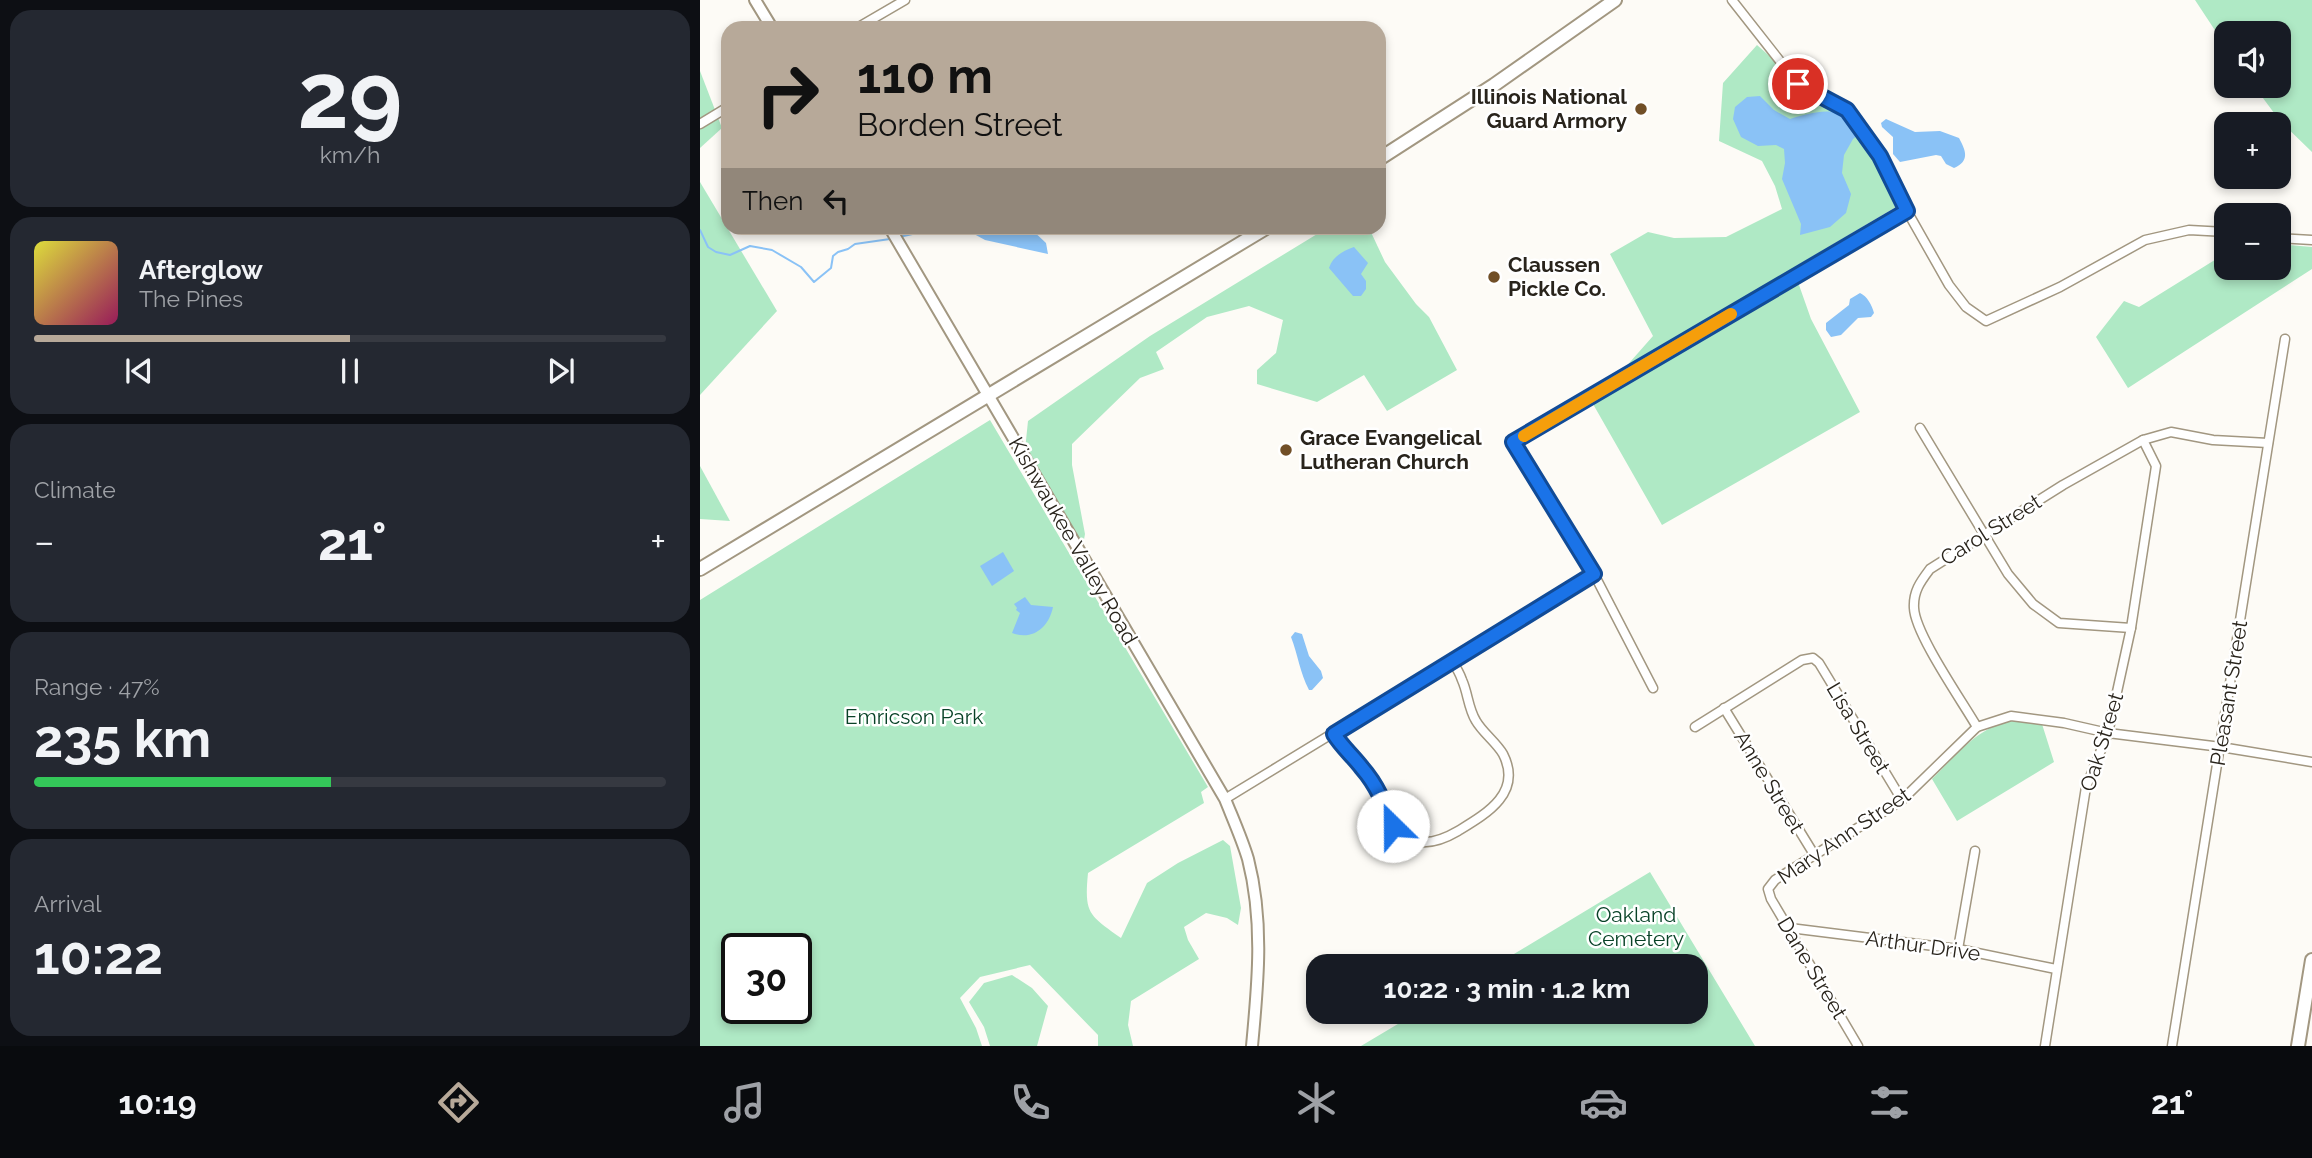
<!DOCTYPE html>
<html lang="en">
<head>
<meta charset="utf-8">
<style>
  :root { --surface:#171b24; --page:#242831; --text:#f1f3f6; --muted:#9ea1a6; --line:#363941; --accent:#b7a999 }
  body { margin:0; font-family:Raleway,sans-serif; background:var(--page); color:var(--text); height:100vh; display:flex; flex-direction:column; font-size:26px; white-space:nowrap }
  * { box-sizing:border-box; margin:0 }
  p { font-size:23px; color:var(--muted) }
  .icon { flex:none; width:38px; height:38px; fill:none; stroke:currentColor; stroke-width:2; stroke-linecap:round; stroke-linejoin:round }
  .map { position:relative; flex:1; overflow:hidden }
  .side { display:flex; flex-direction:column; gap:10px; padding:10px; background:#0d0f14; width:700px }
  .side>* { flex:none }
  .banner { position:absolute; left:21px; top:21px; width:665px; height:214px; border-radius:21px; box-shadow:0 4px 10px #0003; background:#b7a999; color:#111; overflow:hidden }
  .buttons { position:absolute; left:1514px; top:21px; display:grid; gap:14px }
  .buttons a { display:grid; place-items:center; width:77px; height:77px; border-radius:14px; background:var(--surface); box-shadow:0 4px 10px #0003; font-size:35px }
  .speed { position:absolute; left:21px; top:933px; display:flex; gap:14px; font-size:35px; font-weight:700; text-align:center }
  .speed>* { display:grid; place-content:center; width:91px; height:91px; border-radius:50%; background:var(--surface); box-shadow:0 4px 10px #0003; line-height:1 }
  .speed .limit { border:4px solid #111; border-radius:10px; background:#fff; color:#111 }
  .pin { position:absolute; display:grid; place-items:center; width:60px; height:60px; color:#fff; margin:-30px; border:4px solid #fff; border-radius:50%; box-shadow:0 2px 7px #0007 }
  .me { position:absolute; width:77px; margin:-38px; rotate:337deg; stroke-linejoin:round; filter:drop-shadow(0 0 5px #0008) }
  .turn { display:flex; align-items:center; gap:24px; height:147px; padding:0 21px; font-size:32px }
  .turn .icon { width:91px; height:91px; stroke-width:2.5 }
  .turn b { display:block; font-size:49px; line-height:60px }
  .then { display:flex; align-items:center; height:66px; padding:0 21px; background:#0003; gap:14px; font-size:26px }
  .big { font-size:52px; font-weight:700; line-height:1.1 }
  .side .widget { flex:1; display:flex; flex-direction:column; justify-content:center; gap:10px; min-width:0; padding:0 24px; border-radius:21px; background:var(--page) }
  .side .dial { align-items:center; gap:0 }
  .dial b { font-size:91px; line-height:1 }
  .song { display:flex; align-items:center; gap:21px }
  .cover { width:84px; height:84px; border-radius:10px; background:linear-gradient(135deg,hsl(60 70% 55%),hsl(330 70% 35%)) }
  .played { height:7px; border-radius:4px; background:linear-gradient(90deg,var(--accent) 50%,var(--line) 50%) }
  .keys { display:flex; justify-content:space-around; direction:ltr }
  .heat { display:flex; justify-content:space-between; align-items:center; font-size:38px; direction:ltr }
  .charge { height:10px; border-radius:5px; background:linear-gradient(90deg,#34c759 47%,var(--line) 0) }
  .trip { position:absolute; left:606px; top:954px; width:402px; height:70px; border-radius:21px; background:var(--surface); box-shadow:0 4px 10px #0003; font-weight:700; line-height:70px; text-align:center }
  .dock { display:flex; height:112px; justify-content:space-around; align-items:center; background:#090b0e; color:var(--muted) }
  .dock .icon { width:49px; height:49px }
  .dock .active { color:var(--accent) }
  .dock b { font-size:32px; color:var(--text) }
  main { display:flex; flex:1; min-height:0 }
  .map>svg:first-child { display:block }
</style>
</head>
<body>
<main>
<section class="side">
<div class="widget dial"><b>29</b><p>km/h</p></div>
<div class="widget">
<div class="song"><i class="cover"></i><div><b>Afterglow</b><p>The Pines</p></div></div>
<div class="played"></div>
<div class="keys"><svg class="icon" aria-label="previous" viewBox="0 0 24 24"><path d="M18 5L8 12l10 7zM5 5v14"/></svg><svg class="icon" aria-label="pause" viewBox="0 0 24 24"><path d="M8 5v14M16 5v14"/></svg><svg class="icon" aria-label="next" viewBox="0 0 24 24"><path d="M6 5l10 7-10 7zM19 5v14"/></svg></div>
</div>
<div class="widget"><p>Climate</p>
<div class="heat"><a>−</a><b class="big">21°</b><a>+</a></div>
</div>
<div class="widget"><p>Range · 47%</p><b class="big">235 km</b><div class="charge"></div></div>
<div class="widget"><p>Arrival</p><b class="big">10:22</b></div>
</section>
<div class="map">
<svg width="1612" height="1046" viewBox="0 0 1612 1046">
  <rect width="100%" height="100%" fill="#fdfbf6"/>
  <g fill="#afe9c5" fill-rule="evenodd">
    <polygon points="1495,0 1612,0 1612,152 1580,121 1554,86 1578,86 1578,33 1526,33 1526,47"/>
    <polygon points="1057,45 1168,143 1196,207 1093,268 1111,319 1160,412 962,525 893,404 953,336 910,254 948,232 974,238 1026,237 1082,209 1075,186 1062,161 1019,141 1023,83"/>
    <polygon points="0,71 22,128 0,148"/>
    <polygon points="0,182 77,311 0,395"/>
    <polygon points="627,228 669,228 685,262 716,304 729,317 757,370 687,411 664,375 617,402 557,384 557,370 576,353 583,320 549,306 507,317 456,352 464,369 440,378 372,444 372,465 385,534 383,545 325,450 328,421 450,336"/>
    <polygon points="1579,244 1612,247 1612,269 1428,388 1396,337 1424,301 1439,307 1526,253 1526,268 1578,268"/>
    <path d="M290 420 508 787 501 792 504 803 388 873C384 914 389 915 421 938L447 883 478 863 523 840 530 846 541 908 538 925 527 918 506 913 484 927 488 940 499 959 431 1001 428 1025 433 1046H398V1035L330 965 280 977 260 998 276 1028 282 1046H0V600ZM37 948H96V1008H37Z"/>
    <polygon points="0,466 30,521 0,519"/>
    <path d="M1310 719 1342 724 1354 762 1257 821 1232 779C1259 752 1274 732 1310 719Z"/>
    <polygon points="950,872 1055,1046 661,1046 718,1012 996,1012 996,966 794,966"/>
    <polygon points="312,975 332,988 348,1006 337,1046 290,1046 284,1027 269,1002 284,983"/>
  </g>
  <g fill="#8ac2f6">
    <path d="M1060 96 1074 110 1090 119C1116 111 1147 102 1158 135L1153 139 1144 155 1142 173 1151 194 1146 213 1130 227 1100 235 1101 224 1082 179 1085 163 1084 149 1076 145 1058 146 1041 137 1033 119 1035 107 1047 97Z"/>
    <path d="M1186 119 1215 132 1240 131 1259 138C1266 151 1270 161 1254 168L1246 164 1241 156 1236 155 1200 162 1193 154V137L1182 127 1181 123Z"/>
    <polygon points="263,228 330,228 346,243 348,254 285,240"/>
    <path d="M654 247 668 263 661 274 666 281V289L661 296H653L629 268C633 256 643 251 654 247Z"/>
    <path d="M1160 293C1167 296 1172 305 1174 313L1171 317 1158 318 1141 335 1131 337 1126 330V323L1149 305 1150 299Z"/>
    <polygon points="303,552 314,571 292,586 280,566"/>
    <path d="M325 597 331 605 353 607C349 627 333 641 312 633L320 613 316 610 317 608 314 604Z"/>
    <path d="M595 632 602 634 609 656 621 671 623 678 612 690H609C600 673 598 655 591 637Z"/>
  </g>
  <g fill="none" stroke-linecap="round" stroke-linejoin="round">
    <g stroke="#8ac2f6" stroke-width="2">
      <polyline points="0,230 8,247 16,252 30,255 50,246 72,250 101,267 114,282 131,268 133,256 138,252 148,249 155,244 190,239"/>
      <polyline points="199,237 217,233"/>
    </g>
    <defs>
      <g id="minor">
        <polyline points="1032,0 1098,84 1147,110 1180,156 1207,211 1249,285 1266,307 1286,321 1360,287 1445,240 1489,230 1526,232"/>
        <polyline points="157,28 205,0"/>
        <polyline points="0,124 28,107"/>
        <polyline points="1578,238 1612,240"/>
        <polyline points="1220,428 1308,574 1333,604 1359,623 1431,628"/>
        <polyline points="953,688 894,574 813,442 1207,211"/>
        <polyline points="1024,708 1115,856"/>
        <polyline points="995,727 1102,660 1113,658 1119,663 1202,800"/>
        <path d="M1277 727C1262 701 1215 634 1214 608 1213 591 1221 581 1230 569L1363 485 1443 440 1471 432 1513 440 1568 443"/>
        <path d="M634 734C648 755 668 771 680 793 687 807 689 825 703 835 720 848 741 841 758 831 786 814 823 793 803 754 796 742 783 733 776 721 768 708 768 693 762 680 760 674 756 667 752 661"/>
        <polyline points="525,799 894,574"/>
        <polyline points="1090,928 1258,949 1356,969"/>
        <polyline points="1258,949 1275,851"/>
        <polyline points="1158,1046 1071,899 1068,889 1075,880 1202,800 1277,727 1311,716 1364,723 1408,733 1521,747 1612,762"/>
        <polyline points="1345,1046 1386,787 1408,733 1431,628 1456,466 1443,440"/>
        <polyline points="1472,1046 1585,339"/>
      </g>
      <g id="tertiary">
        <polyline points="55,0 72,28"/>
        <path d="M190 228 525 799C533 819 542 839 548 859 564 921 558 983 552 1046"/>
      </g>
      <polyline id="secondary" points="1598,1046 1612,960"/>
      <g id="primary">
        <polyline points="679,159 794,85 915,0"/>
        <polyline points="0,569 566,228"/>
      </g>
    </defs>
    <use href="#minor" stroke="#a29781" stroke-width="11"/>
    <use href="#tertiary" stroke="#a29781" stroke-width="14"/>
    <use href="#secondary" stroke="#a29781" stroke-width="16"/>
    <use href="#primary" stroke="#a29781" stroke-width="16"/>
    <use href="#minor" stroke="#fff" stroke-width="8"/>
    <use href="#tertiary" stroke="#fff" stroke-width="10"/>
    <use href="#secondary" stroke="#fff" stroke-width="12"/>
    <use href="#primary" stroke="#fff" stroke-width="12"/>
  </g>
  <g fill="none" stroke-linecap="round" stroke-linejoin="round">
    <defs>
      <path id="route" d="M693 826C685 805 677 785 662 768 653 756 642 747 634 734L894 574 813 442 1207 211 1180 156 1147 110 1098 84"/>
    </defs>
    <use href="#route" stroke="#114b97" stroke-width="18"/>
    <use href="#route" stroke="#1a73e8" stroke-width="12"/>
    <polyline stroke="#f59e0b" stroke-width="12" points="824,436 1031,314"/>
  </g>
  <g fill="#714f27" stroke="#fff" stroke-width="2.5">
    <circle cx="941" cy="109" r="7"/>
    <circle cx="794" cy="277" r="7"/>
    <circle cx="586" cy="450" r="7"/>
  </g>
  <g text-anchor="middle" stroke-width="5" stroke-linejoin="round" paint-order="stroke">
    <g font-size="21" font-weight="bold" fill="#29241c" stroke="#fff" text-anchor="start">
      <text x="927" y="104" text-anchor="end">Illinois National<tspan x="927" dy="24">Guard Armory</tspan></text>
      <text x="808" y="272">Claussen<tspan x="808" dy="24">Pickle Co.</tspan></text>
      <text x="600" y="445">Grace Evangelical<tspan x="600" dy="24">Lutheran Church</tspan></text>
    </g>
    <g font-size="21" fill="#29241c" stroke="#fff">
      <text transform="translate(1291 530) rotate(-32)" y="7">Carol Street</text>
      <text transform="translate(373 541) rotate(60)" y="7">Kishwaukee Valley Road</text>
      <text transform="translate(1529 693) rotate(-81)" y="7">Pleasant Street</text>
      <text transform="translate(1158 728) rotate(59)" y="7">Lisa Street</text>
      <text transform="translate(1402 742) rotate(-73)" y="7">Oak Street</text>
      <text transform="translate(1069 782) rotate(59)" y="7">Anne Street</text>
      <text transform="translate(1144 836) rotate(-34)" y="7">Mary Ann Street</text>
      <text transform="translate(1223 946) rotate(8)" y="7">Arthur Drive</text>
      <text transform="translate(1112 968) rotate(59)" y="7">Dane Street</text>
    </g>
    <g font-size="21" fill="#084227" stroke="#fff">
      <text x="214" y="724">Emricson Park</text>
      <text x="936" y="922">Oakland<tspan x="936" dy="24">Cemetery</tspan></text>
    </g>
  </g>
</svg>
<div class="buttons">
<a><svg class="icon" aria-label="sound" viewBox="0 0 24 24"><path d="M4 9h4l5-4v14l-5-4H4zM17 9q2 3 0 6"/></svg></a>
<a>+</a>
<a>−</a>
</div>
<div class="speed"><div class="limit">30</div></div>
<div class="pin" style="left:1098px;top:84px;background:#d93025"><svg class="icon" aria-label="arrive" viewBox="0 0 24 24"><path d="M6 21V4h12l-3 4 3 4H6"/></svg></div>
<svg class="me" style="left:693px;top:826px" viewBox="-20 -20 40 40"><circle r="19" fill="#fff"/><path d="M0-13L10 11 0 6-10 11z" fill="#1a73e8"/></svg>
<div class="trip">10:22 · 3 min · 1.2 km</div>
<div class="banner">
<div class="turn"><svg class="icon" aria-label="right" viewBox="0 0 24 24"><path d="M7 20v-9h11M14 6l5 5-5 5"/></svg><div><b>110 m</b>Borden Street</div></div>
<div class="then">Then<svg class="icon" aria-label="left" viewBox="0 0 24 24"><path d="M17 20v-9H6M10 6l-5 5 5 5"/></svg></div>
</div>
</div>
</main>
<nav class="dock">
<b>10:19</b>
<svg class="icon active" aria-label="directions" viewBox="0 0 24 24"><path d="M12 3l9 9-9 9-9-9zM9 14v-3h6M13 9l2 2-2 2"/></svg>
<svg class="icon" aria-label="music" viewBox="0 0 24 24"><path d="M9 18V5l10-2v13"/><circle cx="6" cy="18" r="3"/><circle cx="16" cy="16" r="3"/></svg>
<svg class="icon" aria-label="phone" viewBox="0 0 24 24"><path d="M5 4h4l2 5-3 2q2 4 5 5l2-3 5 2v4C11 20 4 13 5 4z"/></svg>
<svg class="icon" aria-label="climate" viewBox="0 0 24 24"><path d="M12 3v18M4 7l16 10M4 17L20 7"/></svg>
<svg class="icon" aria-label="car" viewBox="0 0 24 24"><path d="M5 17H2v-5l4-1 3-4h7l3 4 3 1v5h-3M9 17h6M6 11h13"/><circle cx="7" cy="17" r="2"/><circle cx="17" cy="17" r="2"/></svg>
<svg class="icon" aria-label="filters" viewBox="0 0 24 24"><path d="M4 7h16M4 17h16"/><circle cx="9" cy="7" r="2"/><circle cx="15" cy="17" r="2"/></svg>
<b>21°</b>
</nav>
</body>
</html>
